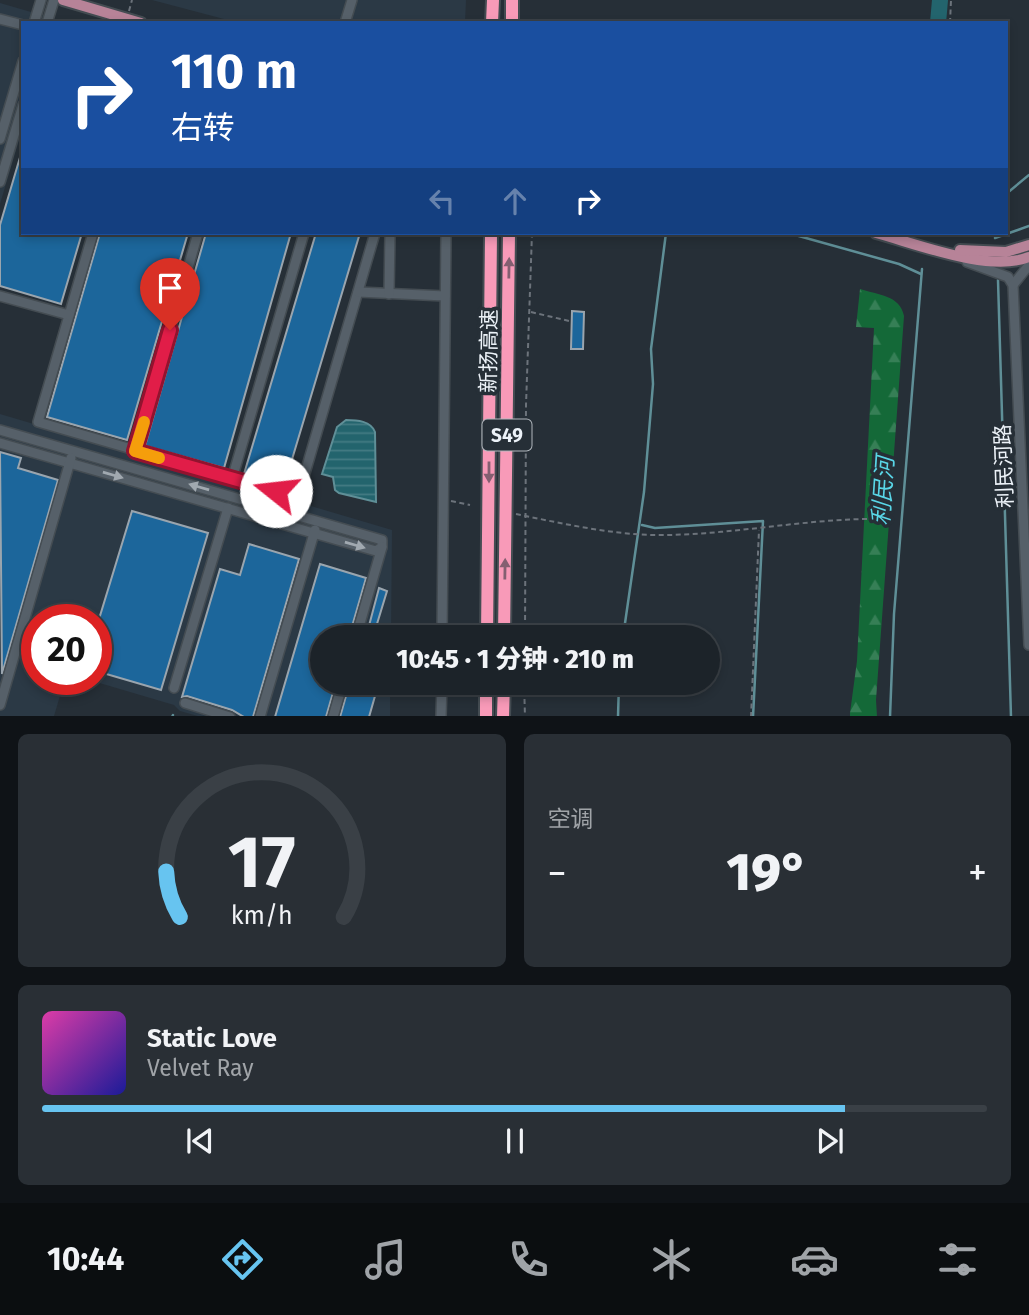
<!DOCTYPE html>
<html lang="zh">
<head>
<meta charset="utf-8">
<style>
  :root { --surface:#1c2329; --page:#292f35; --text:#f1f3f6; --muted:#a0a4a8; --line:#3a4046; --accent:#67c4f0 }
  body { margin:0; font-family:"Fira Sans","Noto Sans SC",sans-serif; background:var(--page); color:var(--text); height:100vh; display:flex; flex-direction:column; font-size:26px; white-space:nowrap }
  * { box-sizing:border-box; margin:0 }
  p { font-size:23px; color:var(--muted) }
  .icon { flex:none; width:38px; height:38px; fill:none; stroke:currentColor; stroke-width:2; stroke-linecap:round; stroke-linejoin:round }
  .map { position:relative; height:716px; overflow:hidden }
  .panel { display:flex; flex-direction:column; gap:18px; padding:18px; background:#0f1317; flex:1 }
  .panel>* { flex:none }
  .hud { position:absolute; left:21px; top:21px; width:987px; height:214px; border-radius:0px; box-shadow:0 4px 10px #0003,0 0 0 2px var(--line); background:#1a4fa0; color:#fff; overflow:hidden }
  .speed { position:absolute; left:21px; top:604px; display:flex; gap:14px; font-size:35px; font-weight:700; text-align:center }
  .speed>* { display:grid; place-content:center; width:91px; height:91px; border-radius:50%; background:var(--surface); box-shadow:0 4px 10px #0003,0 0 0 2px var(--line); line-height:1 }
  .speed .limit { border:10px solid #d22; background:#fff; color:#111 }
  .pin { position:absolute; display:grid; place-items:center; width:60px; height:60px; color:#fff; margin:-72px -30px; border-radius:50% 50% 50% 0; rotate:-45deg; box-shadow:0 0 7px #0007 }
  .pin .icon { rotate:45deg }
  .me { position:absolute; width:77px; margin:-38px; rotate:286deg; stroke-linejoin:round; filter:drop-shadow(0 0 5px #0008) }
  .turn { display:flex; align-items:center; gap:24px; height:147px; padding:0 35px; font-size:32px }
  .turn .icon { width:91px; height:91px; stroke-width:2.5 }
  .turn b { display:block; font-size:49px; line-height:60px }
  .lanes { display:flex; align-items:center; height:66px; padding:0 35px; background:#0003; justify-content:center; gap:35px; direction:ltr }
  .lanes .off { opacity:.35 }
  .big { font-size:52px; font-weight:800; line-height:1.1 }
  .panel .tile { flex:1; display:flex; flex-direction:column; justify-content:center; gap:10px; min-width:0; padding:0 24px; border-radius:10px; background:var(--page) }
  .panel .dial { align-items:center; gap:0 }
  .dial svg { height:182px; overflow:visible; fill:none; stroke:var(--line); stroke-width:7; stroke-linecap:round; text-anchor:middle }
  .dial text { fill:var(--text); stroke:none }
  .song { display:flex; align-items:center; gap:21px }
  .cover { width:84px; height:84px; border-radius:10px; background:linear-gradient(135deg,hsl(320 70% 55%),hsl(240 70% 35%)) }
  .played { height:7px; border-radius:4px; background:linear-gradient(90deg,var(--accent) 85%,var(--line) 85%) }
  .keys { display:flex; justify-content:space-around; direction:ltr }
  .heat { display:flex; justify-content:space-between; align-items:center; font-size:38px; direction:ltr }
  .panel .tiles { flex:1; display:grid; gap:18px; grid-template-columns:1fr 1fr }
  .tile:last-child { grid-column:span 2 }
  .trip { position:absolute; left:310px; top:625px; width:410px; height:70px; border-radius:35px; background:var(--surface); box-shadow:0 4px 10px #0003,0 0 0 2px var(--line); font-weight:800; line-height:70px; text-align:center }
  .menu { display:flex; height:112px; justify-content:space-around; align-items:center; background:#0b0e10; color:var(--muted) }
  .menu .icon { width:49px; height:49px }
  .menu .selected { color:var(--accent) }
  .menu b { font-size:32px; color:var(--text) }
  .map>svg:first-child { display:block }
</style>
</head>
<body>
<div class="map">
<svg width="1029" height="717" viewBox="0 0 1029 717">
  <defs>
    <pattern id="forest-firs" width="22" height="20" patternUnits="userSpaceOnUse" patternTransform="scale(1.75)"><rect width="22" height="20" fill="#146938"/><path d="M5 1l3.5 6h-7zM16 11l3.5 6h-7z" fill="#367f56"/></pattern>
    <pattern id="water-rules" width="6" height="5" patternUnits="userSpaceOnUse" patternTransform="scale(1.75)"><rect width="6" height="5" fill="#23646d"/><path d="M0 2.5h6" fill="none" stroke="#437b83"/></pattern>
  </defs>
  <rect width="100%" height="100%" fill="#262f37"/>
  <g fill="#2b3945">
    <polygon points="152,0 466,0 465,23 239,23"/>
    <polygon points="0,3 55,19 53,23 23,23 23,127 0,204"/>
    <polygon points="0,414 392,530 391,637 322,637 322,682 390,683 390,716 201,717 180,711 174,705 86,679 96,679 96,620 37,620 37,679 65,679 54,716 0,716"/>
  </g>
  <path fill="url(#forest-firs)" d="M860 289C878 295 900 295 904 316L876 700 877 717 850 716V713L857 661 874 328 856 327Z"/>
  <path fill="url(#water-rules)" stroke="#5f8f97" stroke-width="2" d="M346 420C357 420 371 421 375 432L376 502 339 493 335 490 333 477 322 474 337 427Z"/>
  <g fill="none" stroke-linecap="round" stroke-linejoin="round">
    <g stroke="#5f8f97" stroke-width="2.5">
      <polyline points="1006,194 1029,175"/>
      <polyline points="788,233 899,264 921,274"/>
      <polyline points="995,238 1029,226"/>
      <polyline points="998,280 1011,717"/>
      <polyline points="642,525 655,528 763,521 753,717"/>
      <polyline points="623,637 644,492 653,384 651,349 666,233"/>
      <polyline points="172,717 173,715"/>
      <polyline points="618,717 619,682"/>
      <polyline points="890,717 894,614 922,269"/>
    </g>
    <polyline stroke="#23646d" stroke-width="16" points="938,23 940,0"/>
  </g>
  <g fill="#1c669b" stroke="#9aa5ae" stroke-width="2">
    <polygon points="21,154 23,154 23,233 82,233 61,304 0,286 0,225"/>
    <polygon points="100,233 188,233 127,440 47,417"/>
    <polygon points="206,233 291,233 224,468 145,446"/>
    <polygon points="316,233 360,233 284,486 244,474"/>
    <polygon points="572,311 584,312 583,349 571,349"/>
    <polygon points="0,452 21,458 18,468 58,480 2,674"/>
    <polygon points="132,511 208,533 161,690 96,671 96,629"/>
    <polygon points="249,544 299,559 253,717 244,717 232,710 187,696 182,697 220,569 240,575"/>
    <polygon points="320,564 366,578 349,637 322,637 322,682 336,682 326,717 275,717"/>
    <polygon points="379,588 387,591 373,637 366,637"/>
    <polygon points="350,682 379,682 369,717 340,717"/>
  </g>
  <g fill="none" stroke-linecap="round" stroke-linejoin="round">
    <defs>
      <g id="minor">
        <polyline points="0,19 23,25"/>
        <polyline points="34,23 41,0"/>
        <polyline points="47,23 54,0"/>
        <polyline points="345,23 352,0"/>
        <polyline points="0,139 23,61"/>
        <polyline points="0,182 23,105"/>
        <polyline points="93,233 38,422 298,497 375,233"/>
        <polyline points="967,262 1008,277 1013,285 1029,645"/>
        <polyline points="1013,285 1029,265"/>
        <polyline points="358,292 445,296"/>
        <polyline points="389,294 390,233"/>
        <polyline points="0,296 69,315"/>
        <polyline points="0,430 382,540 382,547 376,551 0,443"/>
        <polyline points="135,451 198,233"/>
        <polyline points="232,479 304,233"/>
        <polyline points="356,637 382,547"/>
        <polyline points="442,637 446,233"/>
        <polyline points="174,688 228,508"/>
        <polyline points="185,703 230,717"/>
        <polyline points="0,705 71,458"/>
        <polyline points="260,717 315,530"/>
        <polyline points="333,717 343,682"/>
        <polyline points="441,717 442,682"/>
      </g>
      <g id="major">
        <polyline points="63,0 141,23"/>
        <path d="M876 233C917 244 990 273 1029 257"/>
        <polyline points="960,250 1006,252 1029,245"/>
      </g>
      <g id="highway">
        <polyline points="492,23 493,0"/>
        <polyline points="512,23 512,0"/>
        <polyline points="487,637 491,233"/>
        <polyline points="504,637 509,233"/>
        <polyline points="486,717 486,682"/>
        <polyline points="503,717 504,682"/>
      </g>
    </defs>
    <use href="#minor" stroke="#444c52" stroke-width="12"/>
    <use href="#major" stroke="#444c52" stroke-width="14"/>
    <use href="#highway" stroke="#444c52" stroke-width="16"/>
    <g stroke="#6c737b" stroke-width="2" stroke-dasharray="5 3.5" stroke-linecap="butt">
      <polyline points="129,11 132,0"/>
      <polyline points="950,23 951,0"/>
      <polyline points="531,312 569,321"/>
      <polyline points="451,501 470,505"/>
      <path d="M516 514C560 523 608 534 653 535 725 536 796 520 867 519"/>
      <polyline points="525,637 526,405 532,233"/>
      <polyline points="524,682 525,717"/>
      <polyline points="751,717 759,530"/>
    </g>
    <use href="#minor" stroke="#566069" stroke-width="9"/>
    <use href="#major" stroke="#b78398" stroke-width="10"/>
    <use href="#highway" stroke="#f89ab8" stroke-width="12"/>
  </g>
  <defs><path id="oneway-solid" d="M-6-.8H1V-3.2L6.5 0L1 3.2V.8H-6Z" transform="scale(1.75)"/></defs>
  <g fill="#845f71">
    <use href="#oneway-solid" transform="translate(509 268) rotate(-89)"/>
    <use href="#oneway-solid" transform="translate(489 472) rotate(90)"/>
    <use href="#oneway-solid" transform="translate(505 569) rotate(-89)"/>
  </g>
  <g fill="#a1a9b0">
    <use href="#oneway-solid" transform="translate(113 475) rotate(16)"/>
    <use href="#oneway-solid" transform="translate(199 487) rotate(-164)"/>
    <use href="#oneway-solid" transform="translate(355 545) rotate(16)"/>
  </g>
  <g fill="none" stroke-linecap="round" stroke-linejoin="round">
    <defs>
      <polyline id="route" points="170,330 135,451 276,491"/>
    </defs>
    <use href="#route" stroke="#92132f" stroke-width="18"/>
    <use href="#route" stroke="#e11d48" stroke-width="12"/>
    <polyline stroke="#f59e0b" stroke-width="12" points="144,422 135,451 159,458"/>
  </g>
  <g text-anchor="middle" stroke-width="7" stroke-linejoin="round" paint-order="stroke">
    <rect fill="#262f37" stroke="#b1b8be" stroke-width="2" x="482.5" y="419.5" width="49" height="31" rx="5"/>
    <g font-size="19" font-weight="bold" fill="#ecf2f8">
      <text x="507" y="442">S49</text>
    </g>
    <g font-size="21" fill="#ecf2f8" stroke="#262f37">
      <text transform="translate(489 351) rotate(-89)" y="7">新扬高速</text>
      <text transform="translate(1004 466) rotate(-92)" y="7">利民河路</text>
    </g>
    <g font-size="23" font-style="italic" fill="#59d6e7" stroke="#262f37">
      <text transform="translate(883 491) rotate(-86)" y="8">利民河</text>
    </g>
  </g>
</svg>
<div class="speed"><div class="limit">20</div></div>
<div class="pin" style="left:170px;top:330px;background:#d93025"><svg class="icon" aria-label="arrive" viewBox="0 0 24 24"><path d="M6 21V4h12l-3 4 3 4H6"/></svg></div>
<svg class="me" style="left:276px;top:491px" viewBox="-20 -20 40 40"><circle r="19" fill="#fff"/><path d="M0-13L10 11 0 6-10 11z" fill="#e11d48"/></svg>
<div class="trip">10:45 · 1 分钟 · 210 m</div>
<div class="hud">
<div class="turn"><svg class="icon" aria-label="right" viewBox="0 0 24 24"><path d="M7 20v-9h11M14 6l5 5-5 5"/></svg><div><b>110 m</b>右转</div></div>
<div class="lanes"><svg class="icon off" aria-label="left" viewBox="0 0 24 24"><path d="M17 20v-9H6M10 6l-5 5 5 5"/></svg><svg class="icon off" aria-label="ahead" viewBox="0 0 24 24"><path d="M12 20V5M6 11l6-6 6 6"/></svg><svg class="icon" aria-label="right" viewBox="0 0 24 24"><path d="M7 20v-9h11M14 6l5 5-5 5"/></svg></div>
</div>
</div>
<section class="panel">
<div class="tiles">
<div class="tile dial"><svg viewBox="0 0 100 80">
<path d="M14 69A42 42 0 1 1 86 69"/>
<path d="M14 69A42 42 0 0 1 8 49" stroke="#67c4f0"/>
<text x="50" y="56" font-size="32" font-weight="700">17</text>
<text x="50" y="72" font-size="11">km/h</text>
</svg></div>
<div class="tile"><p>空调</p>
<div class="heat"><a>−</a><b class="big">19°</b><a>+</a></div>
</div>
<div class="tile">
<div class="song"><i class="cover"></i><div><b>Static Love</b><p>Velvet Ray</p></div></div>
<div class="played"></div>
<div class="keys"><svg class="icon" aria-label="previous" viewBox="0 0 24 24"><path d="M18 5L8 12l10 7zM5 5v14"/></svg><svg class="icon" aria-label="pause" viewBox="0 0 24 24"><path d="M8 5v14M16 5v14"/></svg><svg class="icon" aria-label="next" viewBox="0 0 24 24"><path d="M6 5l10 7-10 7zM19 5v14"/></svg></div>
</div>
</div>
</section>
<nav class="menu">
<b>10:44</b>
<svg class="icon selected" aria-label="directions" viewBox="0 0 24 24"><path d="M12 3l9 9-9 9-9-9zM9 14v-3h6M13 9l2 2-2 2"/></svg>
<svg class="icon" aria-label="music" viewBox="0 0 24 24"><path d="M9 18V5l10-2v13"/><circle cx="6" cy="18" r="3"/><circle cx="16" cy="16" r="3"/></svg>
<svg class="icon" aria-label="phone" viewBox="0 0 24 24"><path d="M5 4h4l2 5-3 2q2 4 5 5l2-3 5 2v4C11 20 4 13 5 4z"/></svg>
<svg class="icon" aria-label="climate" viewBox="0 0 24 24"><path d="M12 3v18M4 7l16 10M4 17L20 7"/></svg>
<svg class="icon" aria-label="car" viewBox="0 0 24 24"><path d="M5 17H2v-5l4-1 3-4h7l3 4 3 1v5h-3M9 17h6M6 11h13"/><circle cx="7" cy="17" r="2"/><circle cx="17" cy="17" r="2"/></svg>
<svg class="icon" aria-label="filters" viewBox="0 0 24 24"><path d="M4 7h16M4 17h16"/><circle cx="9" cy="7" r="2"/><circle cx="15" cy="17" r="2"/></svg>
</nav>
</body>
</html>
